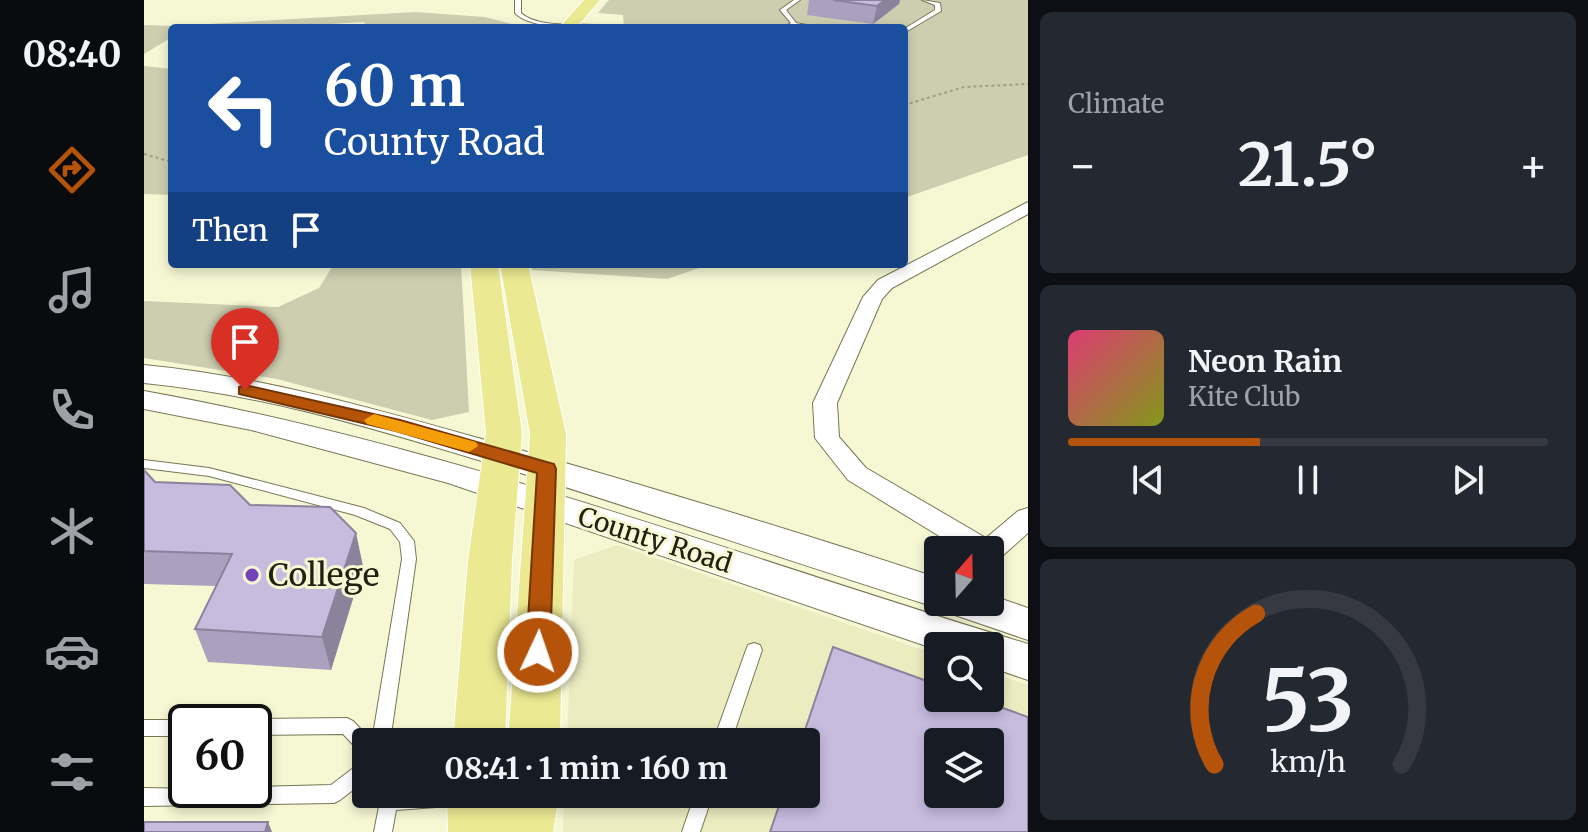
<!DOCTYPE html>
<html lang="en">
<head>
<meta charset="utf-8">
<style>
  :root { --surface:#171b24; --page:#242831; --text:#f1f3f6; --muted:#9ea1a6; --line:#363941; --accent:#b45309 }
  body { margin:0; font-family:Merriweather,serif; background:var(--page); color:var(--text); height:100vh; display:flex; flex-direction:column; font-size:30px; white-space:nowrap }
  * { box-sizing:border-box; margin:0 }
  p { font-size:26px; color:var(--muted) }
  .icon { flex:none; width:44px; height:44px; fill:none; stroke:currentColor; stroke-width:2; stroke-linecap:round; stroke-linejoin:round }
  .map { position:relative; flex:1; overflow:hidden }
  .panel { display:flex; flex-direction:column; gap:12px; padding:12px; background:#0d0f14; width:560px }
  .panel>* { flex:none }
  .banner { position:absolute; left:24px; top:24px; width:740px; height:244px; border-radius:8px; box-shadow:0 4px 12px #0003; background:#1a4fa0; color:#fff; overflow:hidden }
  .needle { width:52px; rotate:20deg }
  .buttons { position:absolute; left:780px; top:536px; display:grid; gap:16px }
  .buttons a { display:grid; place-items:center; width:80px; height:80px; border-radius:8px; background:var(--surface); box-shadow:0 4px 12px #0003; font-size:40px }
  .speed { position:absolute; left:24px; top:704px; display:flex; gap:16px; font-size:40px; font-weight:700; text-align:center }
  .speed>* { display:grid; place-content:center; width:104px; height:104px; border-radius:50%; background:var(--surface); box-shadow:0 4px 12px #0003; line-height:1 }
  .speed .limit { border:4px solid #111; border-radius:12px; background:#fff; color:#111 }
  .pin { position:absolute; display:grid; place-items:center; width:68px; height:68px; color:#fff; margin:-82px -34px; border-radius:50% 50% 50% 0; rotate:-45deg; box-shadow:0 0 8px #0007 }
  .pin .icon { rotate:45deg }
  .me { position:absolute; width:88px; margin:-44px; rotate:3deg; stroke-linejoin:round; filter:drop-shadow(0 0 6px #0008) }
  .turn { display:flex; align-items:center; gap:28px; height:168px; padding:0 24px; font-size:36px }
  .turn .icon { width:104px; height:104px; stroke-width:2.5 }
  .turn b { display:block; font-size:56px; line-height:68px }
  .then { display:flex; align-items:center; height:76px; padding:0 24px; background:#0003; gap:16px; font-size:30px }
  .big { font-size:60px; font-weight:700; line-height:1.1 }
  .panel .widget { flex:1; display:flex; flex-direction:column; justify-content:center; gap:12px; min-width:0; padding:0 28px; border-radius:12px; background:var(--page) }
  .panel .dial { align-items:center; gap:0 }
  .dial svg { height:208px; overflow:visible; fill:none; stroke:var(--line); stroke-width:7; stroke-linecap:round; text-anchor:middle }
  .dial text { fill:var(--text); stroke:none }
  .song { display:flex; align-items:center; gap:24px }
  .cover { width:96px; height:96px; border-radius:12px; background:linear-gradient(135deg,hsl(340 70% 55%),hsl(70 70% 35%)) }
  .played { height:8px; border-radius:4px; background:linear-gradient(90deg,var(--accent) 40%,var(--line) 40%) }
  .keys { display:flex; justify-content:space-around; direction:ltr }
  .heat { display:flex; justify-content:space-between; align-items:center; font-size:44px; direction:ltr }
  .trip { position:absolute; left:208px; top:728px; width:468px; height:80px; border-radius:8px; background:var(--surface); box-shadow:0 4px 12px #0003; font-weight:700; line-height:80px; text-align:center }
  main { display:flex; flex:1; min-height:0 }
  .dock { display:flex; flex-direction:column; width:144px; justify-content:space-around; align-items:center; background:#090b0e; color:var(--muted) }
  .dock .icon { width:56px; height:56px }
  .dock .active { color:var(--accent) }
  .dock b { font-size:36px; color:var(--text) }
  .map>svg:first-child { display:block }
</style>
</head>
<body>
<main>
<nav class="dock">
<b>08:40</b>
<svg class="icon active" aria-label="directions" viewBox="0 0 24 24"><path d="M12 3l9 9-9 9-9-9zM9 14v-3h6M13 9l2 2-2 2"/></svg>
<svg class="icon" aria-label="music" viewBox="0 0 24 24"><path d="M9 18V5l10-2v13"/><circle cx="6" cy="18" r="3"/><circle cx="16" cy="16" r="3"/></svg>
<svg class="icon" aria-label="phone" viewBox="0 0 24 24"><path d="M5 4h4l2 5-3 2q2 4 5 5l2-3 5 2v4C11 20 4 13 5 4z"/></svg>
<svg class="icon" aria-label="climate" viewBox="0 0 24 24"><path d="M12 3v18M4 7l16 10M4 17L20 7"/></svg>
<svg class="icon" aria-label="car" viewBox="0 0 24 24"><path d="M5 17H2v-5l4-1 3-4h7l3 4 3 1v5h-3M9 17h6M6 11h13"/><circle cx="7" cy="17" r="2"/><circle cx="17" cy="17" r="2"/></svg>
<svg class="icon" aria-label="filters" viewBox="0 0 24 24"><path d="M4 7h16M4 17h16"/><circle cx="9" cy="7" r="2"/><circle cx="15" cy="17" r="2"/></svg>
</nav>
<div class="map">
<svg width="884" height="832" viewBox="0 0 884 832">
  <rect width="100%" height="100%" fill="#f6f7d3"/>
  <path fill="#ececc1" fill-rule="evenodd" d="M473 545 794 655V698H846V672L884 685V832H419L420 794H662V742H423L430 560ZM794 742H846V794H794Z"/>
  <g fill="#cdcdb0">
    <polygon points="465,0 884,0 884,155 760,198 760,28 480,28 479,15 454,13"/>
    <polygon points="271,12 341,17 383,28 224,28 220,22 120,28 28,28 28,37 0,54 0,25 30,26"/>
    <polygon points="0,66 28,69 28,195 0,194"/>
    <polygon points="190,264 317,264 325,412 288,420 133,379 0,358 0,301 134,307 175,288"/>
    <polygon points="387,264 567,264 523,279 388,270"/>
  </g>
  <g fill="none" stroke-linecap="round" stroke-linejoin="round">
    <defs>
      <g id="service">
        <path d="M371 0H377V13C398 32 452 20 478 28 452 28 389 32 371 13Z"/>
        <polygon points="650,0 656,0 642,10 652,23 678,28 651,26 638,28 647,23 636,10"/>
        <polygon points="778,0 796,3 797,11 760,33 760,29 791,10 791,5"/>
        <polygon points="0,460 65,468 220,508 256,523 270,541 272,559 246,742 222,742 222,754 216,752 199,734 110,735 110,722 104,722 110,719 203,718 209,721 228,741 258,559 256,542 246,529 211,515 65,476 0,468"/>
        <polygon points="610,643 616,645 618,650 587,742 569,742 602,650 604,645"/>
        <polygon points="0,720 42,720 46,722 42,722 42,736 0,736"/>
        <polygon points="222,761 222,780 196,800 190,803 0,806 0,788 110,790 110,787 187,785 216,763"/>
        <polygon points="242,794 327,794 328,796 325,802 319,805 252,810 248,832 230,832 237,796"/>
        <polygon points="551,794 569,794 556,832 538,832"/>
      </g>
      <polygon id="minor" points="884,202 884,214 748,288 738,299 693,403 695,437 722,468 842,538 874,511 884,508 884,533 856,558 846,561 846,550 818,550 704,480 671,438 669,403 719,297 734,280"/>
      <g id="secondary">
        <path d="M0 365C125 377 245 413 366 447 509 488 652 531 794 578V602H846V595L884 608V640L805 613 801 606 794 608C639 559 486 506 331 459 222 426 114 394 0 383Z"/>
        <path d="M0 391C304 445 590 555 884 644V680L846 667V646H794V650L304 483 107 430 0 409Z"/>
      </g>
      <g id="primary">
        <polygon points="440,0 456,0 432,28 415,28"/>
        <polygon points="326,264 354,264 378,433 368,561 361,742 309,742 324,561 342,433"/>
        <polygon points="356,264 384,264 422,434 416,742 364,742 386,434"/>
        <polygon points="303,794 359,794 359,798 359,794 415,794 409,832 304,832"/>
      </g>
    </defs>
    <use href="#service" stroke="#777757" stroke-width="2"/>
    <use href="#minor" stroke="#777757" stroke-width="2"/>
    <use href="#secondary" stroke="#777757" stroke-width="2"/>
    <use href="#primary" stroke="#fff" stroke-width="2"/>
    <g stroke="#9f9f85" stroke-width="2" stroke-dasharray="3 3" stroke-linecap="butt">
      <polyline points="760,105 820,87 884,84"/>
      <polyline points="0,154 28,162"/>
    </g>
    <use href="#service" fill="#fff" fill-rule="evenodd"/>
    <use href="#minor" fill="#fff" fill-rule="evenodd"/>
    <use href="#secondary" fill="#fff" fill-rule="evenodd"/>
    <use href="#primary" fill="#ebe992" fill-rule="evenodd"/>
  </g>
  <g fill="#aba1bf">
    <polygon points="665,0 756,0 755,4 729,24 663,15"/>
    <polygon points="0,470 11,482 106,505 219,566 187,670 64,662 51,629 72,586 0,584"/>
  </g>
  <g fill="#8b839b">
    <polygon points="741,0 756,0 755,4 729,24 733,6"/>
    <polygon points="212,533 219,566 187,670 178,637"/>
    <polygon points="124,822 128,832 121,832"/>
  </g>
  <g fill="#c7bbde" stroke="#8b839b" stroke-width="2" fill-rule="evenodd">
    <polygon points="689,0 741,0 733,6"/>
    <polygon points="0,470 11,482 86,485 106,505 186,507 212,533 178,637 51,629 88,554 0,551"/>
    <path d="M689 647 794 685V698H831L884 717V832H626L639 794H662V742H657ZM794 742H846V794H794Z"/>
    <polygon points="0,822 124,822 121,832 0,832"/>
  </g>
  <polygon fill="#b45309" stroke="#753606" stroke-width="2" points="101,385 256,420 410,464 412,469 406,652 402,659 394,662 385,659 382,652 393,473 252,431 95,394 95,387"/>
  <polygon fill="#f59e0b" points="230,414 332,442 334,446 325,452 223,424 220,420"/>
  <circle fill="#7640b7" stroke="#f6f7d3" stroke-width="3" cx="108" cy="575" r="8"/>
  <g text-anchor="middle" stroke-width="6" stroke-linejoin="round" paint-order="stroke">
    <g font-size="26" fill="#202013" stroke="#f6f7d3">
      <text transform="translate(511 540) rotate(18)" y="9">County Road</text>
    </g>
    <g font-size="32" fill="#202013" stroke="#f6f7d3" text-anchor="start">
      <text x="124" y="586">College</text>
    </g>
  </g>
</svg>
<div class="buttons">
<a><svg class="needle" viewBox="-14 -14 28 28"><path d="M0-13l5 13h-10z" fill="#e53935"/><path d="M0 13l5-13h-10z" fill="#9ea1a6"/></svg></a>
<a><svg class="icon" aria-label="search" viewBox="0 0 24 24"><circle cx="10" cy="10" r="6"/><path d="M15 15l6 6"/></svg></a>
<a><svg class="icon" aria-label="layers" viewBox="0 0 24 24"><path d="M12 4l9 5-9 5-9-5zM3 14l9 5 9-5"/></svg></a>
</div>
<div class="speed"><div class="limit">60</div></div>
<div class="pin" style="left:101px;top:390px;background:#d93025"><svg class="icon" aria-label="arrive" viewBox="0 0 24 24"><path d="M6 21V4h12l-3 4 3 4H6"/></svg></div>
<svg class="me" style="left:394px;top:652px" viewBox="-20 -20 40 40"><circle r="17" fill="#b45309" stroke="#fff" stroke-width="3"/><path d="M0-11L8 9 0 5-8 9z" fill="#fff"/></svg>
<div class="trip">08:41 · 1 min · 160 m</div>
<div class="banner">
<div class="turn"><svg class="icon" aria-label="left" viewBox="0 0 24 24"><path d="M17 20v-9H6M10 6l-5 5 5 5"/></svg><div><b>60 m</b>County Road</div></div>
<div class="then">Then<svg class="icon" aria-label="arrive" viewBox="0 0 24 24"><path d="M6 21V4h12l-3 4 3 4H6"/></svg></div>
</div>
</div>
<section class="panel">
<div class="widget"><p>Climate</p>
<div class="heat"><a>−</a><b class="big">21.5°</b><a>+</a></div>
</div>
<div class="widget">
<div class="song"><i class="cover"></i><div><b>Neon Rain</b><p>Kite Club</p></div></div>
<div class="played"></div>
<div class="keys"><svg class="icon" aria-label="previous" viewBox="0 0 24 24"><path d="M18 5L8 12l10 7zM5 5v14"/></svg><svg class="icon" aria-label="pause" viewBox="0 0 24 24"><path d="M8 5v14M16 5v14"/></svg><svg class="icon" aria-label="next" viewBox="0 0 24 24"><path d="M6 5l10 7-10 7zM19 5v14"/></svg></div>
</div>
<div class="widget dial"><svg viewBox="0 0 100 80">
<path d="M14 69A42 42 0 1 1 86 69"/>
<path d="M14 69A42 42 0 0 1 30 11" stroke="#b45309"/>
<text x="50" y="56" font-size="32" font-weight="700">53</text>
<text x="50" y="72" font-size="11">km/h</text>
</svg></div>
</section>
</main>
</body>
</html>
